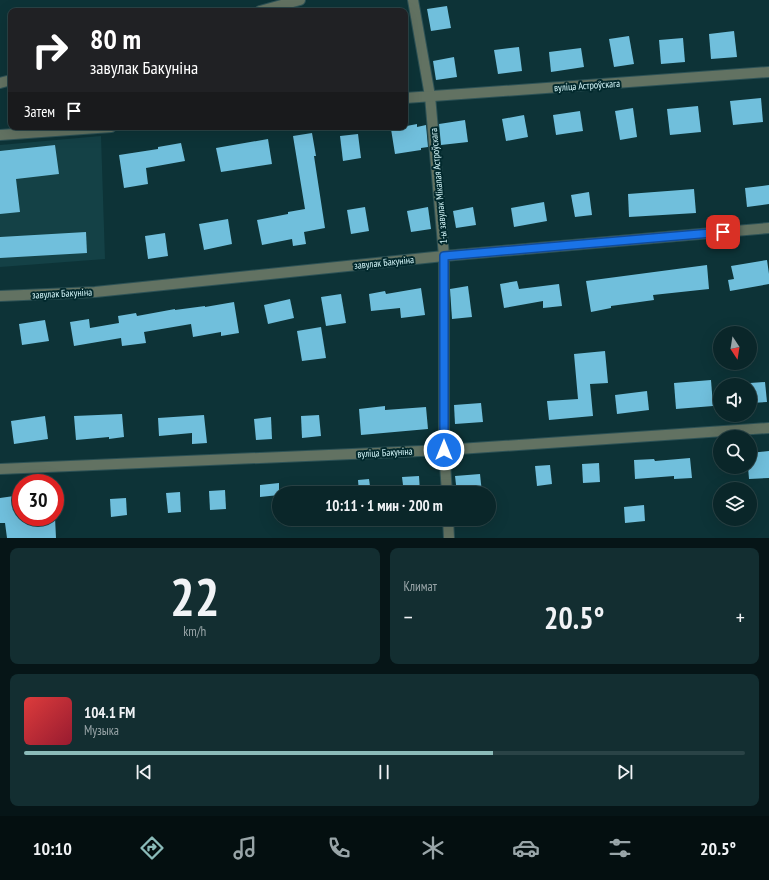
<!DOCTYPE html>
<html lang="ru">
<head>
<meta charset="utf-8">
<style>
  :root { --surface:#0a2629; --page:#132e31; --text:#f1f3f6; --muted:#99a5a8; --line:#2a4346; --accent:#8bbbb9 }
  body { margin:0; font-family:"PT Sans Narrow",sans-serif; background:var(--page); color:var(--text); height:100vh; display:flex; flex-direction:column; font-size:15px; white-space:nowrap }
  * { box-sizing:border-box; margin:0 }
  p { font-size:13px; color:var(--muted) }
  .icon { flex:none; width:22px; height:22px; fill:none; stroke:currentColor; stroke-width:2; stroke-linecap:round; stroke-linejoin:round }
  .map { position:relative; height:538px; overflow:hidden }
  .drawer { display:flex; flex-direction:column; gap:10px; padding:10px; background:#061517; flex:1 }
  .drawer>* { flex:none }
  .top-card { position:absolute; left:8px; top:8px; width:400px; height:122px; border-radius:8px; box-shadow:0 4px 16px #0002,0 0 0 1px var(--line); background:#202124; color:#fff; overflow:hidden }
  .needle { width:26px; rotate:168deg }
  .fabs { position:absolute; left:713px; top:326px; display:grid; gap:8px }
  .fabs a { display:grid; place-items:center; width:44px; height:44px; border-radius:50%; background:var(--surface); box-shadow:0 4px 16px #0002,0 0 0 1px var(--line); font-size:20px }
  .speed { position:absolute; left:12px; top:474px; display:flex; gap:8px; font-size:20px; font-weight:700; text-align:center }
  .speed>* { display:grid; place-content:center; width:52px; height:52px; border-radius:50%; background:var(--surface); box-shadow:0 4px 16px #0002,0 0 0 1px var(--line); line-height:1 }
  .speed .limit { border:6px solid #d22; background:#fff; color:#111 }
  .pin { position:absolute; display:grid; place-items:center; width:34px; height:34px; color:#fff; margin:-17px; border-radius:8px; box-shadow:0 2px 6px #0006 }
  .me { position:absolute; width:44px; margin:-22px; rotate:0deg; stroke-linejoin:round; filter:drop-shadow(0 0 3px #0008) }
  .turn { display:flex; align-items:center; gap:14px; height:84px; padding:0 16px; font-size:18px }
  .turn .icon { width:52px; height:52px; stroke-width:2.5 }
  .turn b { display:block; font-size:28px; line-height:34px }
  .then { display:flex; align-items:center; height:38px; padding:0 16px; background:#0003; gap:8px; font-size:15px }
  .big { font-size:30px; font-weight:700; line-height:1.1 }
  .drawer .card { flex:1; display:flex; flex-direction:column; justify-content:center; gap:6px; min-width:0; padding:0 14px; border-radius:8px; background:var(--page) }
  .drawer .dial { align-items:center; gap:0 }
  .dial b { font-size:52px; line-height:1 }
  .song { display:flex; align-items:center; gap:12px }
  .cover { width:48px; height:48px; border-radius:6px; background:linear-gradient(135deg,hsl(0 70% 55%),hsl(350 70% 35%)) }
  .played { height:4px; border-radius:2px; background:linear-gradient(90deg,var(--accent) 65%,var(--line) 65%) }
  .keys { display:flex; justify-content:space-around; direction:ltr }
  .heat { display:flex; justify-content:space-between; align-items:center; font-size:22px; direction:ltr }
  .drawer .tiles { flex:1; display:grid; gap:10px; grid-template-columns:1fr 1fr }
  .card:last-child { grid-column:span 2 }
  .trip { position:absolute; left:272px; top:486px; width:224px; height:40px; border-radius:20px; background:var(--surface); box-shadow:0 4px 16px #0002,0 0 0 1px var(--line); font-weight:700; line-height:40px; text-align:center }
  .dock { display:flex; height:64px; justify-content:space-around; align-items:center; background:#040f10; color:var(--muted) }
  .dock .icon { width:28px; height:28px }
  .dock .current { color:var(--accent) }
  .dock b { font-size:18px; color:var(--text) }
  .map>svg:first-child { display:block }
</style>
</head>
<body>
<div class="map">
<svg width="769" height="538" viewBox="0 0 769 538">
  <rect width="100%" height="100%" fill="#0d3337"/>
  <polygon fill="#144146" points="101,136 105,259 0,267 0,145"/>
  <g fill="#70bfdc">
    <polygon points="447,6 451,28 431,31 427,9"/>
    <polygon points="734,31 737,57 711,59 709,34"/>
    <polygon points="629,36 634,64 614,67 609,39"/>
    <polygon points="683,38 685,62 661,64 659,40"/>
    <polygon points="519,47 522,71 498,74 494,50"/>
    <polygon points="581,48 584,67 551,72 549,52"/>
    <polygon points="454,57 457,77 436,80 433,61"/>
    <polygon points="761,98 763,122 733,125 730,101"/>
    <polygon points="698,106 701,132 670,135 667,109"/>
    <polygon points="633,108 637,137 620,140 615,111"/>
    <polygon points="580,111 583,131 556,135 553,115"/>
    <polygon points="524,115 528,137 506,141 502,119"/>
    <polygon points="465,120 468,142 441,145 439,124"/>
    <polygon points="417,124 417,127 426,125 428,147 421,148 421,150 395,154 391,129"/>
    <polygon points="312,133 316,156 314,156 325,228 304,232 306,244 293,246 292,239 262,245 257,220 288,214 288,212 305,209 293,136"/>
    <polygon points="358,134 361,158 343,161 340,136"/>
    <polygon points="268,139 272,164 221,172 216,148"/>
    <polygon points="181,143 185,161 146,168 148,184 124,188 119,155 158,149 158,147"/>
    <polygon points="55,145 59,174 16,179 20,212 0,214 0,151"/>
    <polygon points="769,185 769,204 747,207 745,188"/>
    <polygon points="694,189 696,213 629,217 628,194"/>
    <polygon points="589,192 592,215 575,217 571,195"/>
    <polygon points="544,202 547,221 514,227 511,208"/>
    <polygon points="365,207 369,231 351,234 347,210"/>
    <polygon points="428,207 431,229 411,232 407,211"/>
    <polygon points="473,207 476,225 456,228 453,211"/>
    <polygon points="228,219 232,244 204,250 199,224"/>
    <polygon points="86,232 87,253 0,258 0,237"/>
    <polygon points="165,233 168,256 148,259 145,236"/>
    <polygon points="767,260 769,274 769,284 730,291 728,280 734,279 731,266"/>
    <polygon points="707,265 709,289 653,295 654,300 611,306 611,308 591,312 586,281"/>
    <polygon points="517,281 519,289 559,284 562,306 543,308 543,301 504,308 500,284"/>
    <polygon points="468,286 472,317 452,319 450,289"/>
    <polygon points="421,288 425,315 401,318 400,308 371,311 369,294 385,291 386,294"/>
    <polygon points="341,294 346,323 326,326 321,297"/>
    <polygon points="290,299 294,318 268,324 264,305"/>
    <polygon points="234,302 239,333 221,336 221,332 193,337 191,324 144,332 146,343 122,346 121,338 74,346 70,322 89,319 90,328 119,323 118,316 136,313 137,316 175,309 175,310 205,306 205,307"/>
    <polygon points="45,320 49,341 22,345 19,324"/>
    <polygon points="321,327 326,358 302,361 297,331"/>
    <polygon points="605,351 608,383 590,384 593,416 549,420 547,401 578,399 574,354"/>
    <polygon points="711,380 713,406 676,409 674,383"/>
    <polygon points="765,382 767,402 750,403 750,383"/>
    <polygon points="647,391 649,410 617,414 615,395"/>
    <polygon points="481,403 483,422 455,424 454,405"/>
    <polygon points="385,406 385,410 426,407 428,429 361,435 359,409"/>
    <polygon points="122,414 124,437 109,439 109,437 76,440 74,416"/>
    <polygon points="204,415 207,443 192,444 192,433 159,436 158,418"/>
    <polygon points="319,415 321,436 302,438 301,416"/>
    <polygon points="45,416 48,439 14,444 11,421"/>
    <polygon points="271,417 272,439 256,440 254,419"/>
    <polygon points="769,451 769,478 749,479 748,467 750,467 750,453"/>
    <polygon points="690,458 692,478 674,479 674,476 635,479 634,460 654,459 655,461"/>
    <polygon points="599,463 600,482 583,483 582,464"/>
    <polygon points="550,465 552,484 537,486 535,466"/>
    <polygon points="480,474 482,493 457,493 455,476"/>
    <polygon points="419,476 420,493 404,493 402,477"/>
    <polygon points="369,479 371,493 359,493 358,480"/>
    <polygon points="279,483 279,495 260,497 260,485"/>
    <polygon points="225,490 226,509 210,510 209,491"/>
    <polygon points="180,492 181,512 168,513 166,493"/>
    <polygon points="21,495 21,517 55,517 56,538 7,538 5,523 0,523 0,498"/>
    <polygon points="126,498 127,515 111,517 110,499"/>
    <polygon points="644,505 645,521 625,523 624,507"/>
  </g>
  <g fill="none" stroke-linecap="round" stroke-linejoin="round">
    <defs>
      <g id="minor">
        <polyline points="413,0 430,96 444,256 444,450 447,493"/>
        <polyline points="260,11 300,0"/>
        <polyline points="0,83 11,80"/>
        <polyline points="405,98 769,72"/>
        <polyline points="0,135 111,127"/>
        <polyline points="0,296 95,292 444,256 769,228"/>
        <polyline points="0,469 444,450 769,428"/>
        <polyline points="448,519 449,538"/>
      </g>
    </defs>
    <use href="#minor" stroke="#2d5256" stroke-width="12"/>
    <use href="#minor" stroke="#627262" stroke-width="10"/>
  </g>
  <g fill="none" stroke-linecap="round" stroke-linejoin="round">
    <defs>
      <polyline id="route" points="444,450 444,256 723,232"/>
    </defs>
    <use href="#route" stroke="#114b97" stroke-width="10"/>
    <use href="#route" stroke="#1a73e8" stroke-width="7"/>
  </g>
  <g text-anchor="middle" stroke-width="4" stroke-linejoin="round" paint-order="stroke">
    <g font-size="10" fill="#d5f7fa" stroke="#02292d">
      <text transform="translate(587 85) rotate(-4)" y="4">вуліца Астроўскага</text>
      <text transform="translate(438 186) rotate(-95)" y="4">1-ы завулак Мікалая Астроўскага</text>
      <text transform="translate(384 262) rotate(-6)" y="4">завулак Бакуніна</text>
      <text transform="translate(62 293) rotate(-3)" y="4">завулак Бакуніна</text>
      <text transform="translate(385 452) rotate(-3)" y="4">вуліца Бакуніна</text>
    </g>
  </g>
</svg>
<div class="fabs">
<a><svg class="needle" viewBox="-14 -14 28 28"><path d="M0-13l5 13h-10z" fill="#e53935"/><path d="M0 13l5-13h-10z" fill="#99a5a8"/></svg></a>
<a><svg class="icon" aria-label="sound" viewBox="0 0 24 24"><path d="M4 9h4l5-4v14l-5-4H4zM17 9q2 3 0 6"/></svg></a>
<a><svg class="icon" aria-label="search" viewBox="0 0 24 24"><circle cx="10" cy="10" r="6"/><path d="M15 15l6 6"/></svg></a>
<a><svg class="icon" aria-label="layers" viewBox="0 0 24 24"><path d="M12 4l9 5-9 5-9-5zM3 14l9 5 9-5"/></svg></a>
</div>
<div class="speed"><div class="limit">30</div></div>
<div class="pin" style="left:723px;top:232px;background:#d93025"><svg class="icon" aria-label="arrive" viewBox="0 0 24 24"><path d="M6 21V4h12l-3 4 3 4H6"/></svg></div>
<svg class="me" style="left:444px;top:450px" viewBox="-20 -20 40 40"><circle r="17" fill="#1a73e8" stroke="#fff" stroke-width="3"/><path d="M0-11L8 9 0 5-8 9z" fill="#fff"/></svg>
<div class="trip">10:11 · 1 мин · 200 m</div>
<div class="top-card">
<div class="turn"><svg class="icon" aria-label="right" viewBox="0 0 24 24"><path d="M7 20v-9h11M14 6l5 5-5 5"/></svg><div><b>80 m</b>завулак Бакуніна</div></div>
<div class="then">Затем<svg class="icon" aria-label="arrive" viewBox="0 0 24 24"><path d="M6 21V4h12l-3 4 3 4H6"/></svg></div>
</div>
</div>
<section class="drawer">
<div class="tiles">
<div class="card dial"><b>22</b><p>km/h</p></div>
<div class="card"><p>Климат</p>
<div class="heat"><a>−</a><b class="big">20.5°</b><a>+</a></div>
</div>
<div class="card">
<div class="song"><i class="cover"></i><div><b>104.1 FM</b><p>Музыка</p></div></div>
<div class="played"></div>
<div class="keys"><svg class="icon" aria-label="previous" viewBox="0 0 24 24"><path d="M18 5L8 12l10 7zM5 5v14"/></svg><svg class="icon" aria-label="pause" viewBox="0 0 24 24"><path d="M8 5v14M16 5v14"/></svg><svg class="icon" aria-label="next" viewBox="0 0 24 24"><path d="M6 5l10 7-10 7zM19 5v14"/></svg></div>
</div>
</div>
</section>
<nav class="dock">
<b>10:10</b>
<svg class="icon current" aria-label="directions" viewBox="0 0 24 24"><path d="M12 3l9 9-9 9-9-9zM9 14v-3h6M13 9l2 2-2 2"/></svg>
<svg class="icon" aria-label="music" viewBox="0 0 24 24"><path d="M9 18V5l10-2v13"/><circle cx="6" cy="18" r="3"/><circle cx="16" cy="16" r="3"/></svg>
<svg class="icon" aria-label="phone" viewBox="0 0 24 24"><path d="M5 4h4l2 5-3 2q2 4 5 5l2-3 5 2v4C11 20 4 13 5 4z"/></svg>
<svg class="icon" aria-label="climate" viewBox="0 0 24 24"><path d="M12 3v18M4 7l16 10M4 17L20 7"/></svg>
<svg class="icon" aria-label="car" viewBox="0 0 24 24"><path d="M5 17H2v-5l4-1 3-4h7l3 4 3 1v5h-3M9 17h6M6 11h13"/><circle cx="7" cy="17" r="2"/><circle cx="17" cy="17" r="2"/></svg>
<svg class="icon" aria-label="filters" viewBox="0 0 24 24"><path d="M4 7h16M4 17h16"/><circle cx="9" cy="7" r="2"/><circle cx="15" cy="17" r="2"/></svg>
<b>20.5°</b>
</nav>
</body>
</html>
